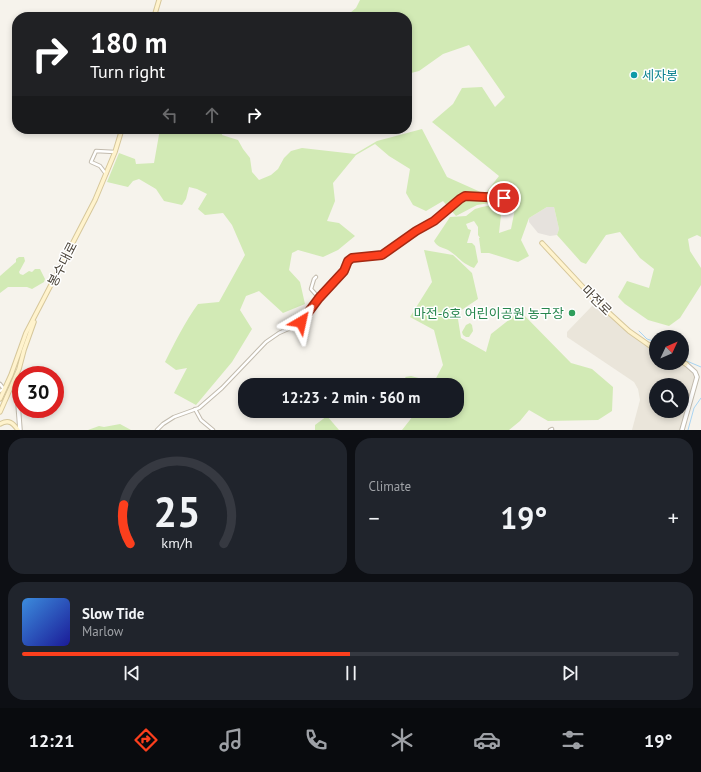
<!DOCTYPE html>
<html lang="en">
<head>
<meta charset="utf-8">
<style>
  :root { --surface:#171b24; --page:#20242c; --text:#f1f3f6; --muted:#9ea1a6; --line:#363941; --accent:#fc3f1d }
  body { margin:0; font-family:"PT Sans","Noto Sans KR",sans-serif; background:var(--page); color:var(--text); height:100vh; display:flex; flex-direction:column; font-size:15px; white-space:nowrap }
  * { box-sizing:border-box; margin:0 }
  p { font-size:13px; color:var(--muted) }
  .icon { flex:none; width:22px; height:22px; fill:none; stroke:currentColor; stroke-width:2; stroke-linecap:round; stroke-linejoin:round }
  .map { position:relative; height:430px; overflow:hidden }
  .drawer { display:flex; flex-direction:column; gap:8px; padding:8px; background:#0d0f14; flex:1 }
  .drawer>* { flex:none }
  .hud { position:absolute; left:12px; top:12px; width:400px; height:122px; border-radius:16px; box-shadow:0 2px 6px #0003; background:#202124; color:#fff; overflow:hidden }
  .needle { width:26px; rotate:46deg }
  .fabs { position:absolute; left:649px; top:330px; display:grid; gap:8px }
  .fabs a { display:grid; place-items:center; width:40px; height:40px; border-radius:50%; background:var(--surface); box-shadow:0 2px 6px #0003; font-size:20px }
  .speed { position:absolute; left:12px; top:366px; display:flex; gap:8px; font-size:20px; font-weight:700; text-align:center }
  .speed>* { display:grid; place-content:center; width:52px; height:52px; border-radius:50%; background:var(--surface); box-shadow:0 2px 6px #0003; line-height:1 }
  .speed .limit { border:6px solid #d22; background:#fff; color:#111 }
  .pin { position:absolute; display:grid; place-items:center; width:34px; height:34px; color:#fff; margin:-17px; border:2px solid #fff; border-radius:50%; box-shadow:0 1px 4px #0007 }
  .me { position:absolute; width:44px; margin:-22px; rotate:36deg; stroke-linejoin:round; filter:drop-shadow(0 0 3px #0008) }
  .turn { display:flex; align-items:center; gap:14px; height:84px; padding:0 12px; font-size:18px }
  .turn .icon { width:52px; height:52px; stroke-width:2.5 }
  .turn b { display:block; font-size:28px; line-height:34px }
  .lanes { display:flex; align-items:center; height:38px; padding:0 12px; background:#0003; justify-content:center; gap:20px; direction:ltr }
  .lanes .off { opacity:.35 }
  .big { font-size:30px; font-weight:800; line-height:1.1 }
  .drawer .widget { flex:1; display:flex; flex-direction:column; justify-content:center; gap:6px; min-width:0; padding:0 14px; border-radius:16px; background:var(--page) }
  .drawer .dial { align-items:center; gap:0 }
  .dial svg { height:104px; overflow:visible; fill:none; stroke:var(--line); stroke-width:7; stroke-linecap:round; text-anchor:middle }
  .dial text { fill:var(--text); stroke:none }
  .song { display:flex; align-items:center; gap:12px }
  .cover { width:48px; height:48px; border-radius:6px; background:linear-gradient(135deg,hsl(210 70% 55%),hsl(240 70% 35%)) }
  .played { height:4px; border-radius:2px; background:linear-gradient(90deg,var(--accent) 50%,var(--line) 50%) }
  .keys { display:flex; justify-content:space-around; direction:ltr }
  .heat { display:flex; justify-content:space-between; align-items:center; font-size:22px; direction:ltr }
  .drawer .tiles { flex:1; display:grid; gap:8px; grid-template-columns:1fr 1fr }
  .widget:last-child { grid-column:span 2 }
  .trip { position:absolute; left:238px; top:378px; width:226px; height:40px; border-radius:16px; background:var(--surface); box-shadow:0 2px 6px #0003; font-weight:800; line-height:40px; text-align:center }
  .menu { display:flex; height:64px; justify-content:space-around; align-items:center; background:#090b0e; color:var(--muted) }
  .menu .icon { width:28px; height:28px }
  .menu .selected { color:var(--accent) }
  .menu b { font-size:18px; color:var(--text) }
  .map>svg:first-child { display:block }
</style>
</head>
<body>
<div class="map">
<svg width="701" height="430" viewBox="0 0 701 430">
  <rect width="100%" height="100%" fill="#f6f3ec"/>
  <path fill="#eae5da" fill-rule="evenodd" d="M594 304 598 306 628 333 656 352V363H678L686 366 693 372 695 378 680 430H632L640 400 638 389 634 382 567 337V332ZM656 385H682V411H656Z"/>
  <polygon fill="#e6e2dd" points="547,207 554,207 559,229 557,235 550,236 538,233 529,222 529,218"/>
  <g fill="#d2eab5">
    <path d="M360 0H701V237L697 235 688 239 690 251 701 268V285L680 318 669 326 648 320 625 304 618 297 627 281 649 288 654 269 640 258 620 232 606 235 586 264 581 262 557 235 559 229 554 207H547L529 218 521 240 529 256 518 262 489 253H481L479 238H480L478 235V227L474 221 466 224 468 229 471 230 467 243H472L475 246 478 262 474 268C461 263 458 256 448 250 442 247 437 247 434 241L450 217 466 216 475 209 482 207 497 204 502 206 499 233 511 229 517 199 477 205 456 216 443 201 426 211 413 205 406 193 410 169 389 156 375 144 356 155 333 183 335 201 327 221 339 223 355 236 338 250 323 257 298 250 292 253 289 270 300 282 305 304 283 313 259 291 246 296 240 310 252 329 232 362 196 405 174 393 187 368 176 370 165 362C175 342 185 322 198 304L219 302 245 255 232 225 223 213 205 215 198 209 207 194 197 189 189 187 186 199 182 205 164 201 156 189 139 179 133 181 128 187 107 182 119 153 135 159 136 164 154 163 160 129H223L222 135 238 140 243 149 250 158 252 172 259 180 271 175 278 169 284 158 291 151 302 148 355 154 377 141 422 129 447 177 485 194 499 176 432 122 453 104 462 88 482 87 495 107 505 97 469 45 443 54 419 71 407 74V17H345L356 8Z"/>
    <polygon points="424,250 453,255 472,273 478,299 457,313 461,338 486,352 491,334 520,311 571,363 592,369 613,387 612,411 598,420 548,421 529,410 520,421 509,430 402,430 417,411 457,411 457,385 411,385 405,377 411,376 434,382 443,365 434,330 410,317 432,282"/>
    <polygon points="19,257 24,257 25,261 19,272 20,274 23,275 29,271 32,272 35,269 40,269 45,279 44,282 32,289 27,287 8,287 0,293 0,276 16,262 16,259"/>
    <polygon points="470,323 472,325 473,331 469,337 466,337 463,335 462,332 466,325"/>
    <polygon points="327,416 339,430 315,430 315,425"/>
    <polygon points="120,424 131,430 88,430 99,426 104,427"/>
  </g>
  <g fill="none" stroke-linecap="round" stroke-linejoin="round">
    <g stroke="#a9d4f2" stroke-width="1">
      <polyline points="639,331 647,339 656,342"/>
      <polyline points="682,359 701,367"/>
      <polyline points="688,430 694,408 701,398"/>
    </g>
    <defs>
      <g id="minor">
        <polyline points="106,174 100,166 91,162 96,151 115,152"/>
        <polyline points="316,277 314,279 311,289 319,298"/>
        <polyline points="0,384 4,389 0,391"/>
        <polyline points="195,409 201,420 213,430"/>
        <polyline points="157,430 163,424 174,417 199,408 222,388 266,342 279,333 295,326 301,322 319,298 344,271 350,259 354,257 382,255 416,231 434,221 460,199 465,196 504,198"/>
        <polyline points="550,430 552,429"/>
      </g>
      <g id="tertiary">
        <polyline points="16,377 20,430"/>
        <polyline points="682,430 697,377 695,372 686,364"/>
      </g>
      <g id="secondary">
        <polyline points="154,17 159,0"/>
        <polyline points="542,243 595,300 629,331 656,350"/>
        <polyline points="682,362 686,364"/>
        <polyline points="0,399 11,375 26,333 95,200 115,152 122,129"/>
        <polyline points="0,412 19,369 24,350 34,322"/>
        <path d="M0 424C9 419 13 423 18 430"/>
      </g>
    </defs>
    <use href="#minor" stroke="#c2bbae" stroke-width="4.5"/>
    <use href="#tertiary" stroke="#c2bbae" stroke-width="5.5"/>
    <use href="#secondary" stroke="#d6c79b" stroke-width="5.5"/>
    <use href="#minor" stroke="#fff" stroke-width="2.5"/>
    <use href="#tertiary" stroke="#fff" stroke-width="3.5"/>
    <use href="#secondary" stroke="#fff3cd" stroke-width="3.5"/>
  </g>
  <g fill="none" stroke-linecap="round" stroke-linejoin="round">
    <defs>
      <polyline id="route" points="301,322 319,298 344,271 348,261 352,258 382,255 416,231 434,221 460,199 465,196 504,198"/>
    </defs>
    <use href="#route" stroke="#a42913" stroke-width="10"/>
    <use href="#route" stroke="#fc3f1d" stroke-width="7"/>
  </g>
  <circle fill="#0f9aa8" stroke="#fff" stroke-width="1.5" cx="634" cy="75" r="4"/>
  <circle fill="#2e9e5b" stroke="#fff" stroke-width="1.5" cx="572" cy="313" r="4"/>
  <g text-anchor="middle" stroke-width="3" stroke-linejoin="round" paint-order="stroke">
    <g font-size="13" fill="#0d838f" stroke="#fff" text-anchor="start">
      <text x="642" y="80">세자봉</text>
    </g>
    <g font-size="13" fill="#4b4439" stroke="#fff">
      <text transform="translate(62 264) rotate(-63)" y="5">봉수대로</text>
      <text transform="translate(597 300) rotate(45)" y="5">마전로</text>
    </g>
    <g font-size="13" fill="#27864d" stroke="#fff" text-anchor="end">
      <text x="564" y="318">마전-6호 어린이공원 농구장</text>
    </g>
  </g>
</svg>
<div class="fabs">
<a><svg class="needle" viewBox="-14 -14 28 28"><path d="M0-13l5 13h-10z" fill="#e53935"/><path d="M0 13l5-13h-10z" fill="#9ea1a6"/></svg></a>
<a><svg class="icon" aria-label="search" viewBox="0 0 24 24"><circle cx="10" cy="10" r="6"/><path d="M15 15l6 6"/></svg></a>
</div>
<div class="speed"><div class="limit">30</div></div>
<div class="pin" style="left:504px;top:198px;background:#d93025"><svg class="icon" aria-label="arrive" viewBox="0 0 24 24"><path d="M6 21V4h12l-3 4 3 4H6"/></svg></div>
<svg class="me" style="left:301px;top:322px" viewBox="-20 -20 40 40"><path d="M0-17L14 15 0 8-14 15z" fill="#fc3f1d" stroke="#fff" stroke-width="4"/></svg>
<div class="trip">12:23 · 2 min · 560 m</div>
<div class="hud">
<div class="turn"><svg class="icon" aria-label="right" viewBox="0 0 24 24"><path d="M7 20v-9h11M14 6l5 5-5 5"/></svg><div><b>180 m</b>Turn right</div></div>
<div class="lanes"><svg class="icon off" aria-label="left" viewBox="0 0 24 24"><path d="M17 20v-9H6M10 6l-5 5 5 5"/></svg><svg class="icon off" aria-label="ahead" viewBox="0 0 24 24"><path d="M12 20V5M6 11l6-6 6 6"/></svg><svg class="icon" aria-label="right" viewBox="0 0 24 24"><path d="M7 20v-9h11M14 6l5 5-5 5"/></svg></div>
</div>
</div>
<section class="drawer">
<div class="tiles">
<div class="widget dial"><svg viewBox="0 0 100 80">
<path d="M14 69A42 42 0 1 1 86 69"/>
<path d="M14 69A42 42 0 0 1 9 39" stroke="#fc3f1d"/>
<text x="50" y="56" font-size="32" font-weight="700">25</text>
<text x="50" y="72" font-size="11">km/h</text>
</svg></div>
<div class="widget"><p>Climate</p>
<div class="heat"><a>−</a><b class="big">19°</b><a>+</a></div>
</div>
<div class="widget">
<div class="song"><i class="cover"></i><div><b>Slow Tide</b><p>Marlow</p></div></div>
<div class="played"></div>
<div class="keys"><svg class="icon" aria-label="previous" viewBox="0 0 24 24"><path d="M18 5L8 12l10 7zM5 5v14"/></svg><svg class="icon" aria-label="pause" viewBox="0 0 24 24"><path d="M8 5v14M16 5v14"/></svg><svg class="icon" aria-label="next" viewBox="0 0 24 24"><path d="M6 5l10 7-10 7zM19 5v14"/></svg></div>
</div>
</div>
</section>
<nav class="menu">
<b>12:21</b>
<svg class="icon selected" aria-label="directions" viewBox="0 0 24 24"><path d="M12 3l9 9-9 9-9-9zM9 14v-3h6M13 9l2 2-2 2"/></svg>
<svg class="icon" aria-label="music" viewBox="0 0 24 24"><path d="M9 18V5l10-2v13"/><circle cx="6" cy="18" r="3"/><circle cx="16" cy="16" r="3"/></svg>
<svg class="icon" aria-label="phone" viewBox="0 0 24 24"><path d="M5 4h4l2 5-3 2q2 4 5 5l2-3 5 2v4C11 20 4 13 5 4z"/></svg>
<svg class="icon" aria-label="climate" viewBox="0 0 24 24"><path d="M12 3v18M4 7l16 10M4 17L20 7"/></svg>
<svg class="icon" aria-label="car" viewBox="0 0 24 24"><path d="M5 17H2v-5l4-1 3-4h7l3 4 3 1v5h-3M9 17h6M6 11h13"/><circle cx="7" cy="17" r="2"/><circle cx="17" cy="17" r="2"/></svg>
<svg class="icon" aria-label="filters" viewBox="0 0 24 24"><path d="M4 7h16M4 17h16"/><circle cx="9" cy="7" r="2"/><circle cx="15" cy="17" r="2"/></svg>
<b>19°</b>
</nav>
</body>
</html>
